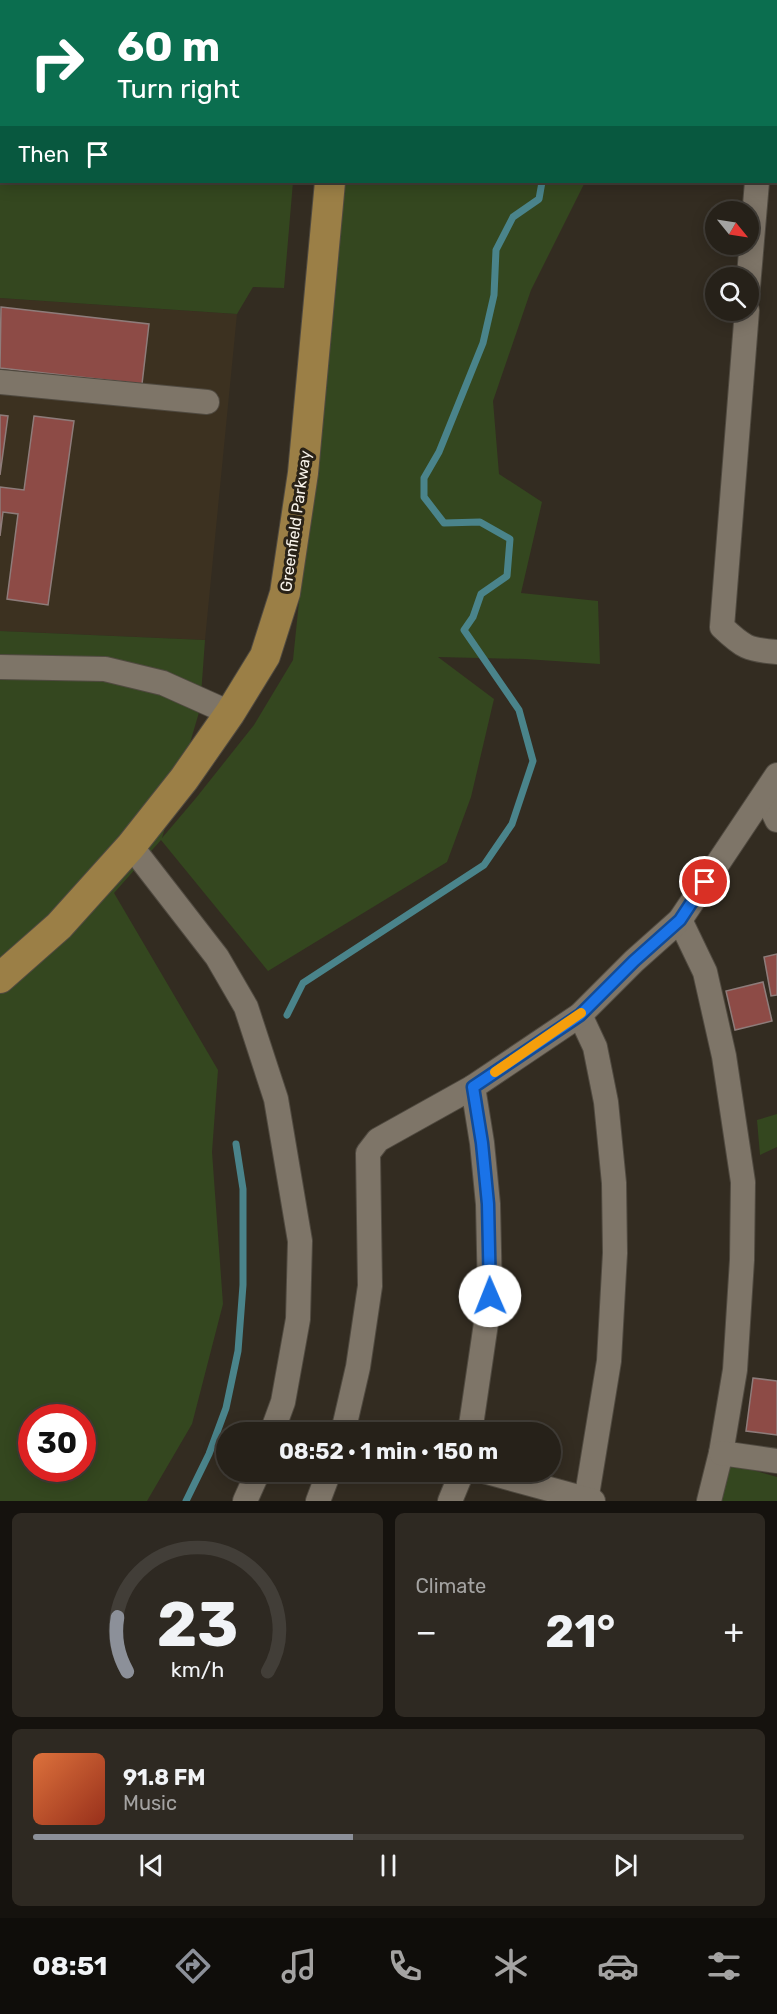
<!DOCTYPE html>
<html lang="en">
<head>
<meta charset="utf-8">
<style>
  :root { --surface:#262119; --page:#2e2922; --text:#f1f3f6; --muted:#a4a3a2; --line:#423e38; --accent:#8c9099 }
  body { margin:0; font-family:Rubik,sans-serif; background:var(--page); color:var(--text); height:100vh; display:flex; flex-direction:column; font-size:22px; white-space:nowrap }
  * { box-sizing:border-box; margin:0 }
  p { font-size:20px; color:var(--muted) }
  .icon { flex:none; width:33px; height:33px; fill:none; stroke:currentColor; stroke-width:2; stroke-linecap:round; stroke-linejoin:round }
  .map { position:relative; height:1501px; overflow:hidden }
  .side { display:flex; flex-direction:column; gap:12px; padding:12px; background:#15120e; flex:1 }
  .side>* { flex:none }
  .hud { position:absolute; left:0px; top:0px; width:777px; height:183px; box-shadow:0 3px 15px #0003,0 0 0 2px var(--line); background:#0b6e4f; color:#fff; overflow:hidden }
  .needle { width:39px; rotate:120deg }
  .tools { position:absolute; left:705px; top:201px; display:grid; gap:12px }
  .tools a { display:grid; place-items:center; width:54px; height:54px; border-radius:50%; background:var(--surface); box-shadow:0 3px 15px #0003,0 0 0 2px var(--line); font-size:30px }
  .speed { position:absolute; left:18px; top:1404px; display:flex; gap:12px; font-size:30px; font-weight:700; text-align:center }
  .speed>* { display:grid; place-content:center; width:78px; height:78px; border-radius:50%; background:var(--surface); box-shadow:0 3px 15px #0003,0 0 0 2px var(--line); line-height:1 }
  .speed .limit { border:9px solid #d22; background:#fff; color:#111 }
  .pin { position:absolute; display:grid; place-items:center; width:51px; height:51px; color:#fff; margin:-26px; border:3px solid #fff; border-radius:50%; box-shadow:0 2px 6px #0007 }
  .me { position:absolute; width:66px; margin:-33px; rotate:359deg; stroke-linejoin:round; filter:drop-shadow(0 0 4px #0008) }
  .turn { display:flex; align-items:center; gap:21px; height:126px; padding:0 18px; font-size:27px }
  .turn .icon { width:78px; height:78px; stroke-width:2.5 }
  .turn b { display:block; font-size:42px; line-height:51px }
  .then { display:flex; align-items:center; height:57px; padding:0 18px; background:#0003; gap:12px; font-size:22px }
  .big { font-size:45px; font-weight:700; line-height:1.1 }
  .side .widget { flex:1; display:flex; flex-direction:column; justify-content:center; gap:9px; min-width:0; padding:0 21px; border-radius:9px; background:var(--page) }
  .side .dial { align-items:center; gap:0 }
  .dial svg { height:156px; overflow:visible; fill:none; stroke:var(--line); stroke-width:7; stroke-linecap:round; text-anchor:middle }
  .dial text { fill:var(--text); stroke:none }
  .song { display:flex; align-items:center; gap:18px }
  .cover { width:72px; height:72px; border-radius:9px; background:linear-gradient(135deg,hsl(20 70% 55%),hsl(10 70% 35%)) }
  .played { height:6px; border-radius:3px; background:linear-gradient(90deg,var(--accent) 45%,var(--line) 45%) }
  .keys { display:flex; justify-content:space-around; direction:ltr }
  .heat { display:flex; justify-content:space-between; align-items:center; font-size:33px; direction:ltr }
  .side .tiles { flex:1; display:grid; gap:12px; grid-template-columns:1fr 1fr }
  .widget:last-child { grid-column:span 2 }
  .trip { position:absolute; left:216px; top:1422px; width:345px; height:60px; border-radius:30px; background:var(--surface); box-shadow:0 3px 15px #0003,0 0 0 2px var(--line); font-weight:700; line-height:60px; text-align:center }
  .dock { display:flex; height:96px; justify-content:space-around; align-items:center; background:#0f0d0a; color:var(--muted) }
  .dock .icon { width:42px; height:42px }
  .dock .active { color:var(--accent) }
  .dock b { font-size:27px; color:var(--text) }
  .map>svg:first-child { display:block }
</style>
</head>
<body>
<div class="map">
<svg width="777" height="1501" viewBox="0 0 777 1501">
  <rect width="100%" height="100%" fill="#332c21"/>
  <polygon fill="#3c3120" points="0,298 237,314 205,640 0,631"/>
  <g fill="#34471f" fill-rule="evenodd">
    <polygon points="0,0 309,0 309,2 2,2 2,182 293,182 284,288 253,287 237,314 0,298"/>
    <rect x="360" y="0" width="246" height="2"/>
    <path d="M342 182H585L531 290 493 401 499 474 542 502 521 593 598 601 600 664 525 659 438 657 494 699 471 797 447 862 268 971 161 840 114 893 218 1070 212 1152 223 1304 192 1424 147 1501H0V631L205 640 200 709 162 838 196 798 254 725 293 660ZM32 1418H82V1468H32Z"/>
    <polygon points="777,1114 777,1147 760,1155 757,1120"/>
    <polygon points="731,1464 777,1477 777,1501 721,1501"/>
  </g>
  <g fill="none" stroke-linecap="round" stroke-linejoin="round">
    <g stroke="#4a848b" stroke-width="7">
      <polyline points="571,2 573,0"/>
      <polyline points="287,1015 303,983 484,865 512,824 533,761 519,710 464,630 473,617 481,594 507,576 510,539 480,522 444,523 424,497 424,478 439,452 483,343 494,295 496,250 513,217 539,199 542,182"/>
      <polyline points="186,1501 209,1454 226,1408 238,1351 243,1285 243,1189 236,1144"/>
    </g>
  </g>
  <g fill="#8d4b46" stroke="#8e7c7a" stroke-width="1.5">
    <polygon points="1,307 149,324 142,384 0,368"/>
    <polygon points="0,415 8,416 0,475"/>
    <polygon points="34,416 74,421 48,605 7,599 18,514 3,512 0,536 0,487 24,490"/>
    <polygon points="777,954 777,995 771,996 764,957"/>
    <polygon points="763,982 772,1021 735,1030 726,991"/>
    <polygon points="753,1378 777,1381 777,1435 746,1431"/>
  </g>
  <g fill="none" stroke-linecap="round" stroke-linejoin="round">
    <defs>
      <g id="minor">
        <polyline points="770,2 771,0"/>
        <polyline points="748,287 757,182"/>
        <path d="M747 310 722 627C743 647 748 650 777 652"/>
        <polyline points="0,382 207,402"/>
        <polyline points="0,667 105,669 163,683 230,713"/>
        <polyline points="765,795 777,820"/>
        <polyline points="131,846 217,957 246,1007 276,1099 300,1241 298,1319 283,1402 272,1432"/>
        <polyline points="680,920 705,972 724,1056 743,1182 742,1260 735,1370 721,1453 709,1501"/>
        <polyline points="580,1015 595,1047 606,1102 614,1183 615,1253 609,1361 586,1501"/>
        <polyline points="343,1432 358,1367 370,1286 368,1153 378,1140 473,1087 580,1015 634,961 680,920 777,775"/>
        <polyline points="470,1432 490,1296 488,1204 482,1143 473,1087"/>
        <polyline points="721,1453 777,1461"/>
        <polyline points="487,1472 593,1501"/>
        <polyline points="245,1501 258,1472"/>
        <polyline points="318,1501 329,1472"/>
        <polyline points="450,1501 462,1472"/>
      </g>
      <g id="major">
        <polyline points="347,2 347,0"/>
        <polyline points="0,978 59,926 131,846 184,779 230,713 265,656 285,593 303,473 330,182"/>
      </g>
    </defs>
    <use href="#minor" stroke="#504a40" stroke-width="26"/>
    <use href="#major" stroke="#504a40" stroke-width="32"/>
    <use href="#minor" stroke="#7e7568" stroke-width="24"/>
    <use href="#major" stroke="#9b7f46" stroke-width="30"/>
  </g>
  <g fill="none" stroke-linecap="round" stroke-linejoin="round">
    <defs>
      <polyline id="route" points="490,1296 488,1204 482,1143 473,1087 580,1015 634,961 680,920 705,882"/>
    </defs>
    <use href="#route" stroke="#114b97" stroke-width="15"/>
    <use href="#route" stroke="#1a73e8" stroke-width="10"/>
    <polyline stroke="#f59e0b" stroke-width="10" points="495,1072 581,1013"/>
  </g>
  <g text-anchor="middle" stroke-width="6" stroke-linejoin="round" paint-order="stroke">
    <g font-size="16" fill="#f8f3eb" stroke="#292217">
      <text transform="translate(295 521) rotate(-82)" y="6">Greenfield Parkway</text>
    </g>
  </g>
</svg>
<div class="tools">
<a><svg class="needle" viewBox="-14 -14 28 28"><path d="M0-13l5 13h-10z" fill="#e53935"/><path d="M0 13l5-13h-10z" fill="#a4a3a2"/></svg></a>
<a><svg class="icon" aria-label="search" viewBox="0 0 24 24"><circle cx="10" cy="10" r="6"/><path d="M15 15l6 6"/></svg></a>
</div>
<div class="speed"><div class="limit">30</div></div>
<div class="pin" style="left:705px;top:882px;background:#d93025"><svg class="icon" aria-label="arrive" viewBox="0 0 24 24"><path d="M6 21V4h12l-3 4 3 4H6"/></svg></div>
<svg class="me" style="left:490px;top:1296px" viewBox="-20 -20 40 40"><circle r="19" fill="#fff"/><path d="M0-13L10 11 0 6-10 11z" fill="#1a73e8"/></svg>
<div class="trip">08:52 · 1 min · 150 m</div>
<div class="hud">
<div class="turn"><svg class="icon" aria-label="right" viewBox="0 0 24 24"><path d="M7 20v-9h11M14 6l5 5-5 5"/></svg><div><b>60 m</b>Turn right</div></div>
<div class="then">Then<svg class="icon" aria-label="arrive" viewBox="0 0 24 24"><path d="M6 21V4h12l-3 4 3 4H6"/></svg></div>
</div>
</div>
<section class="side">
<div class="tiles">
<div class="widget dial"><svg viewBox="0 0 100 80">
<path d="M14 69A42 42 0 1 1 86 69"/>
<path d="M14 69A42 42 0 0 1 9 41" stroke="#8c9099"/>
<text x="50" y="56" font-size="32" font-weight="700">23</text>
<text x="50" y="72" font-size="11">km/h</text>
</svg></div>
<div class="widget"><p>Climate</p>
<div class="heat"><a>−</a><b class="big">21°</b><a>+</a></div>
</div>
<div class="widget">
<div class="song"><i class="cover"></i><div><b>91.8 FM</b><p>Music</p></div></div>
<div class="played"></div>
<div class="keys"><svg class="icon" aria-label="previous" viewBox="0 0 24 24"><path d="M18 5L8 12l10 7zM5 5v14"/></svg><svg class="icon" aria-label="pause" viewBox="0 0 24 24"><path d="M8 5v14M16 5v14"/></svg><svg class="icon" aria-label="next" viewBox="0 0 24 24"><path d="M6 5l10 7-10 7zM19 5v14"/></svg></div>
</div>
</div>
</section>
<nav class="dock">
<b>08:51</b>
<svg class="icon active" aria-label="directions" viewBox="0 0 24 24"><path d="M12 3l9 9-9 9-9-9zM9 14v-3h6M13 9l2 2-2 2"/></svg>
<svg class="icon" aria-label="music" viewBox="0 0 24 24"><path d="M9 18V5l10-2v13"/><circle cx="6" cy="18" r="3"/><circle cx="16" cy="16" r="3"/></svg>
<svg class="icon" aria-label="phone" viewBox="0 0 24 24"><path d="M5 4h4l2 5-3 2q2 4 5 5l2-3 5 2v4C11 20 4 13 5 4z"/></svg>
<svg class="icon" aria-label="climate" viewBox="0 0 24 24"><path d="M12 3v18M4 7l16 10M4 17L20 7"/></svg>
<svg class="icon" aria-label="car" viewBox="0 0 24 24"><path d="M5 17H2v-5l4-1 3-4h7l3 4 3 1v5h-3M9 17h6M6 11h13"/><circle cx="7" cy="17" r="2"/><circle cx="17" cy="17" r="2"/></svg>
<svg class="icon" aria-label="filters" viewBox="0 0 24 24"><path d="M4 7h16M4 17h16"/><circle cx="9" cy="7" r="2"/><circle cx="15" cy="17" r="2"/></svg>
</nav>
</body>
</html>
